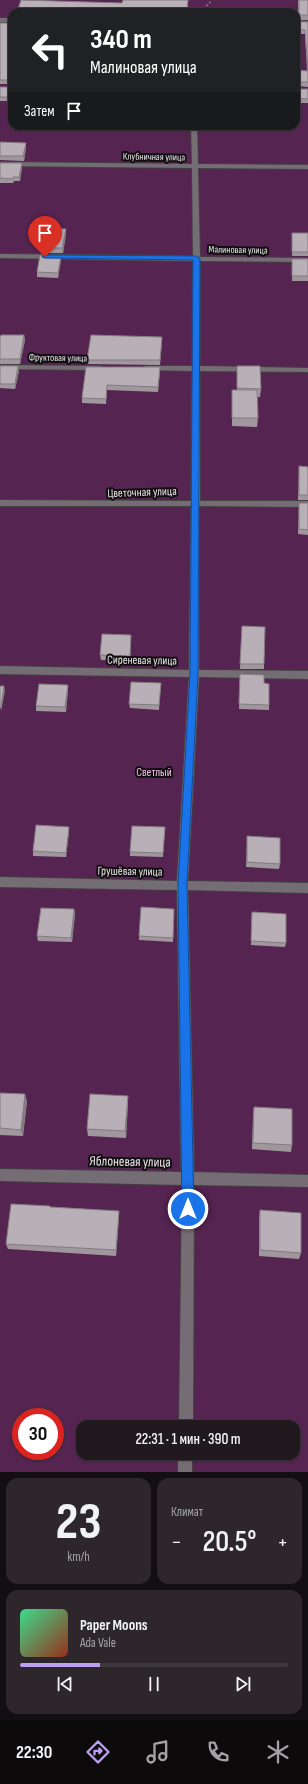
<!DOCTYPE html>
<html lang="ru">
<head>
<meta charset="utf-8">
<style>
  :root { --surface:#201a1f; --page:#2d272c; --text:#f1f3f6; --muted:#a2a1a4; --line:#3d383d; --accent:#bca0f2 }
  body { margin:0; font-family:"Sofia Sans Condensed",sans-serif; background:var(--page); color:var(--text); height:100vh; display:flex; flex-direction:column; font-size:15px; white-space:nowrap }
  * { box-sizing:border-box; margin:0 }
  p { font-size:13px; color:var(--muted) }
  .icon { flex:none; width:22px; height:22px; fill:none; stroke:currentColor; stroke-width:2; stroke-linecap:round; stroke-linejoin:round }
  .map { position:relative; height:1472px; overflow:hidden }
  .sheet { display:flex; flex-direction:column; gap:6px; padding:6px; background:#120e11; flex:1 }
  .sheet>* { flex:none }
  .top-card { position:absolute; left:8px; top:8px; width:292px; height:122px; border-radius:12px; box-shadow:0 1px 3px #0004,0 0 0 1px var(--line); background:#202124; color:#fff; overflow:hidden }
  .speed { position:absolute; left:12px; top:1408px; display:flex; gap:8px; font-size:20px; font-weight:700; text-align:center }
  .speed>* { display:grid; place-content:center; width:52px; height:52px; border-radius:50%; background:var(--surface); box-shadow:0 1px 3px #0004,0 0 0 1px var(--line); line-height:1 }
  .speed .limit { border:6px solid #d22; background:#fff; color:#111 }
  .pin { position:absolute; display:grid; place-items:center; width:34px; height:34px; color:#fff; margin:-41px -17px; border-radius:50% 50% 50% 0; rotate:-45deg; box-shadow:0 0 4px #0007 }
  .pin .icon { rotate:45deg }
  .me { position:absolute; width:44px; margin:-22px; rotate:0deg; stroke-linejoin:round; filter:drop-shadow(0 0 3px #0008) }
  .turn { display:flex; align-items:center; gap:14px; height:84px; padding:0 16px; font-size:18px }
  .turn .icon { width:52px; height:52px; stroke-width:2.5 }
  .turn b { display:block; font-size:28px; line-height:34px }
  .then { display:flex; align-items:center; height:38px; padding:0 16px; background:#0003; gap:8px; font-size:15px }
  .big { font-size:30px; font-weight:600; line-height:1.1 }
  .sheet .tile { flex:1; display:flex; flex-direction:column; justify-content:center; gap:6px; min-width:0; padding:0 14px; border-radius:12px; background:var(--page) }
  .sheet .dial { align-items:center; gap:0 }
  .dial b { font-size:52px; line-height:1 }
  .song { display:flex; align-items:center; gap:12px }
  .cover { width:48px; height:48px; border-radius:6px; background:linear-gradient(135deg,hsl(150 70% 55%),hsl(10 70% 35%)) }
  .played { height:4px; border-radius:2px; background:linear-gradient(90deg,var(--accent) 30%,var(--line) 30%) }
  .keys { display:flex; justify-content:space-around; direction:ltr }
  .heat { display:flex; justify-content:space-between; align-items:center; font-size:22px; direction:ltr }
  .sheet .tiles { flex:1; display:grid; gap:6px; grid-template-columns:1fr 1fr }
  .tile:last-child { grid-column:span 2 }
  .trip { position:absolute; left:76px; top:1420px; width:224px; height:40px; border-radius:12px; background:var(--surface); box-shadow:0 1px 3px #0004,0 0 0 1px var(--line); font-weight:600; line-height:40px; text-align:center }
  .menu { display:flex; height:64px; justify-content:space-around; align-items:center; background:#0d0a0c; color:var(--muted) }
  .menu .icon { width:28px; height:28px }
  .menu .active { color:var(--accent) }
  .menu b { font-size:18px; color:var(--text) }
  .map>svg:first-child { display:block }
</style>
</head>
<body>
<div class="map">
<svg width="308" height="1472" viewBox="0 0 308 1472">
  <rect width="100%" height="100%" fill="#2a2329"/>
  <path fill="#552451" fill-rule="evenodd" d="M0 0H308V1472H0ZM12 12H296V126H12ZM21 1417H55V1451H21ZM83 1427H293V1453H83Z"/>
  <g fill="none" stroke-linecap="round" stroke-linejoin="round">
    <defs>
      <g id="minor">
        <rect x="0" y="18" width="12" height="4"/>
        <rect x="296" y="21" width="12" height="4"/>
        <polygon points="191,126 197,126 198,164 308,165 308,169 198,168 200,257 308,258 308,262 200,261 200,366 308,368 308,372 200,371 200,501 308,501 308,507 199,506 199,670 308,671 308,679 199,677 188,881 308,883 308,893 188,890 194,1172 308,1175 308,1187 194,1185 193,1427 179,1427 182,1185 0,1181 0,1169 181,1172 177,890 0,887 0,877 177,881 189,677 0,674 0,666 189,670 191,506 0,506 0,500 191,501 192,371 146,370 142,368 146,366 192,366 193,261 0,258 0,254 193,256 192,168 0,166 0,162 192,164"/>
        <polygon points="0,365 100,366 104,368 100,370 0,369"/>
        <rect x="178" y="1453" width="14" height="19"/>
      </g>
    </defs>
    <use href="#minor" stroke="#464045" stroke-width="2"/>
    <polyline stroke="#847e83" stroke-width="1.5" stroke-dasharray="2 2" stroke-linecap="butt" points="201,12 212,0"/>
    <use href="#minor" fill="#756d74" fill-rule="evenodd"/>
  </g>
  <g fill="#9f979d">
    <polygon points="188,0 187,12 17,12 122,3"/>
    <rect x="298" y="0" width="10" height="20"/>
    <polygon points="299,22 308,22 308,87 296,86 296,70 307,71 305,34 298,34"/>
    <rect x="0" y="23" width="12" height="61"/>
    <polygon points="12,86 12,101 0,101 0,87 12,87"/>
    <rect x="296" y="89" width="12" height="14"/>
    <polygon points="0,142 26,143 26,148 24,161 0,160"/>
    <polygon points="0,163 22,168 20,181 14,181 13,183 0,183"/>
    <rect x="292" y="233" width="16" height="23"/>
    <polygon points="66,234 63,253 42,253 41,248"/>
    <rect x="292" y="259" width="16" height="22"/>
    <polygon points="61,260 58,278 37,277 37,272"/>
    <polygon points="24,335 25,340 20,364 0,364 0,336"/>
    <polygon points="162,342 160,365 88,364 87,360"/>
    <polygon points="0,366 18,366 19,371 15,389 0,388"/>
    <polygon points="237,366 261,389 260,397 257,397 258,418 257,427 232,426 232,390 237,390"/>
    <polygon points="86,367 160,372 158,392 107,390 106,404 82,403 82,398"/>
    <polygon points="299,466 308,467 308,500 298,500"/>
    <polygon points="299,503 308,503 308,535 298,534"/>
    <polygon points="242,626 264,664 264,669 240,669"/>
    <polygon points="131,640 130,661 101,660 100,655"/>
    <polygon points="240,674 264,683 269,705 269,710 239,709"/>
    <polygon points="161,683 159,710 130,708 129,704"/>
    <polygon points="68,685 68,690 66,712 36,711 36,706"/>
    <polygon points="69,827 69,831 66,857 33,856 33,851"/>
    <polygon points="165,827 163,857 130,856 130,852"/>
    <polygon points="247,841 280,864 279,869 246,867"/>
    <polygon points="74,909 75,914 72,942 38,941 37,936"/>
    <polygon points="174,909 173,942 139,940 139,936"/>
    <polygon points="252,912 286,943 285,947 251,945"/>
    <polygon points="0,1093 27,1101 23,1136 0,1135"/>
    <polygon points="128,1103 126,1138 88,1136 87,1129"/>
    <polygon points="254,1107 292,1145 291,1152 252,1149 253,1114"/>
    <polygon points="51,1207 119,1211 119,1217 116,1256 8,1249 6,1244"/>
    <polygon points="260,1210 301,1253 299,1259 259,1256 259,1217"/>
  </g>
  <g fill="#827b80">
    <polygon points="26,143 26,148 24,161 23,156"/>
    <polygon points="22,163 22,168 20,181 19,177"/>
    <polygon points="66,229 66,234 63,253 62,248"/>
    <polygon points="61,256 61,260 58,278 58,273"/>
    <polygon points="24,335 25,340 20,364 20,359"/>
    <polygon points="18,366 19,371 15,389 15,384"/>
    <polygon points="68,685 68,690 66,712 65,707"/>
    <polygon points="4,686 5,691 1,712 1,708"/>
    <polygon points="69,827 69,831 66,857 66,853"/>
    <polygon points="74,909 75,914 72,942 71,938"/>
    <polygon points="25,1094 27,1101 23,1136 21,1130"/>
    <polygon points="128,1096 128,1103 126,1138 125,1131"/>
    <polygon points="119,1211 119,1217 116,1256 116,1250"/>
  </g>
  <g fill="#b9b0b7" stroke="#827b80">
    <polygon points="21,0 122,3 123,0 188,0 187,11 175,11 175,12 17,12"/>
    <rect x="299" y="0" width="9" height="15"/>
    <polygon points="299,22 308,22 308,82 296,82 296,83 296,70 308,71 305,30 299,29"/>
    <rect x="0" y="23" width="12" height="57"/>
    <polygon points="12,86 12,97 0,97 0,87 12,87"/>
    <polygon points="296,89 308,89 308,99 296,98"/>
    <polygon points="0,142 26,143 23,156 0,156"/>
    <polygon points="0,163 22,163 19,177 13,177 13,179 0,178"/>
    <polygon points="45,228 66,229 62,248 41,248"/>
    <rect x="292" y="233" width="16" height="19"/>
    <polygon points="40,255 61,256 58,273 37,272"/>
    <rect x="292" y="259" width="16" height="17"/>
    <polygon points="1,335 24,335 20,359 0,359 0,336 1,336"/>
    <polygon points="91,335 162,337 160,360 87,360"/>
    <polygon points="0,366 18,366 15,384 0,384"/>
    <polygon points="237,366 260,366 261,389 237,388"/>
    <polygon points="86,367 160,367 158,387 107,385 106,399 82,398"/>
    <polygon points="232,390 257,390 258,418 232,418"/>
    <polygon points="299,466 308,467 308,495 299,495"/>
    <polygon points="299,503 308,503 308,530 299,529"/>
    <polygon points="242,626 265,627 264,664 240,664"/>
    <polygon points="102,634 131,635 130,656 100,655"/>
    <polygon points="240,674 264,675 264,683 269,684 269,705 239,704"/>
    <polygon points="131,682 161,683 159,705 129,704"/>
    <polygon points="39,684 68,685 65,707 36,706"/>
    <polygon points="0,686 4,686 1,708 0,708"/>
    <polygon points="36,825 69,827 66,853 33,851"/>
    <polygon points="132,826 165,827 163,853 130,852"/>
    <polygon points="247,836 280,838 280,864 247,862"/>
    <polygon points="141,907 174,909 173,938 139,936"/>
    <polygon points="41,908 74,909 71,938 37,936"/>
    <polygon points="252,912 286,914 286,943 251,941"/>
    <polygon points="0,1093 25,1094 21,1130 0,1128"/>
    <polygon points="90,1094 128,1096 125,1131 87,1129"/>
    <polygon points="254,1107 292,1109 292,1145 253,1143"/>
    <polygon points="11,1204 50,1206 50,1207 119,1211 116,1250 6,1244"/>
    <polygon points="260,1210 301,1213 301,1253 260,1250"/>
  </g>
  <polygon fill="#1a73e8" stroke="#114b97" points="43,255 196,256 200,258 198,674 187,884 194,1209 192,1213 188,1215 184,1213 182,1209 178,884 190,674 193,260 45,258 42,257"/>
  <g text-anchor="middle" stroke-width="4" stroke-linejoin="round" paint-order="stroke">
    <g font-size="10" fill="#e8e3e7" stroke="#110e10">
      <text transform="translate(154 156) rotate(1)" y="4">Клубничная улица</text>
      <text transform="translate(238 249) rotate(1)" y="4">Малиновая улица</text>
      <text transform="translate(58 357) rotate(1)" y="4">Фруктовая улица</text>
    </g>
    <g font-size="12" fill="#e8e3e7" stroke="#110e10">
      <text transform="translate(142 492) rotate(-2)" y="4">Цветочная улица</text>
      <text transform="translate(142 660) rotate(1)" y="4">Сиреневая улица</text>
      <text transform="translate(130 871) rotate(1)" y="4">Грушёвая улица</text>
    </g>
    <g font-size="12" fill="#f7bfef" stroke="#110e10">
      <text x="154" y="776">Светлый</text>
    </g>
    <g font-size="14" fill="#e8e3e7" stroke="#110e10">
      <text transform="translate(130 1161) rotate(1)" y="5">Яблоневая улица</text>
    </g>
  </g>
</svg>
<div class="speed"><div class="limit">30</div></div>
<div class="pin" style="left:45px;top:257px;background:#d93025"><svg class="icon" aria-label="arrive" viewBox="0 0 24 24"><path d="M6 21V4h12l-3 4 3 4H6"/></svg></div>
<svg class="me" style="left:188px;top:1209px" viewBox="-20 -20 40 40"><circle r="17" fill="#1a73e8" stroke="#fff" stroke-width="3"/><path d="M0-11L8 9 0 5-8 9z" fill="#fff"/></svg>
<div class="trip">22:31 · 1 мин · 390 m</div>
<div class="top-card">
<div class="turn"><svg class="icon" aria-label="left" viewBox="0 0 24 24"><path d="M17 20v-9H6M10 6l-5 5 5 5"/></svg><div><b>340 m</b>Малиновая улица</div></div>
<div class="then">Затем<svg class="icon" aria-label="arrive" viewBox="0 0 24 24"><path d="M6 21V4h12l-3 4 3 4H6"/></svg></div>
</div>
</div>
<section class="sheet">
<div class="tiles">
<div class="tile dial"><b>23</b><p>km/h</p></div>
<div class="tile"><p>Климат</p>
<div class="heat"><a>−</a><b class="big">20.5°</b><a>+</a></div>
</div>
<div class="tile">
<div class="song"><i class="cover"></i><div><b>Paper Moons</b><p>Ada Vale</p></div></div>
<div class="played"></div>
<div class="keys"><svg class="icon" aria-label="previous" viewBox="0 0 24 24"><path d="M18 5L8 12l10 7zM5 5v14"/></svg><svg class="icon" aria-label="pause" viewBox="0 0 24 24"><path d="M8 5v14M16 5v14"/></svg><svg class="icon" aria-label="next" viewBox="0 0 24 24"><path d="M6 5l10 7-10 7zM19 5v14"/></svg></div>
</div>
</div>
</section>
<nav class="menu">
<b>22:30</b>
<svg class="icon active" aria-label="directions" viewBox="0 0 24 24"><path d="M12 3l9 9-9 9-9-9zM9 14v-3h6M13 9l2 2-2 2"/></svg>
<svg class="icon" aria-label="music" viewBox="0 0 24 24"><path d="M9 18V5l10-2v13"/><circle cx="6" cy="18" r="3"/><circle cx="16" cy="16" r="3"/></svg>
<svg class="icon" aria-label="phone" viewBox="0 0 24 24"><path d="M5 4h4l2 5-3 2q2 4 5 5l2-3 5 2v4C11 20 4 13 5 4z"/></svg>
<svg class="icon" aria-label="climate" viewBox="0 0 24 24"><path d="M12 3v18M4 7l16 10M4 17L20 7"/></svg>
</nav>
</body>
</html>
